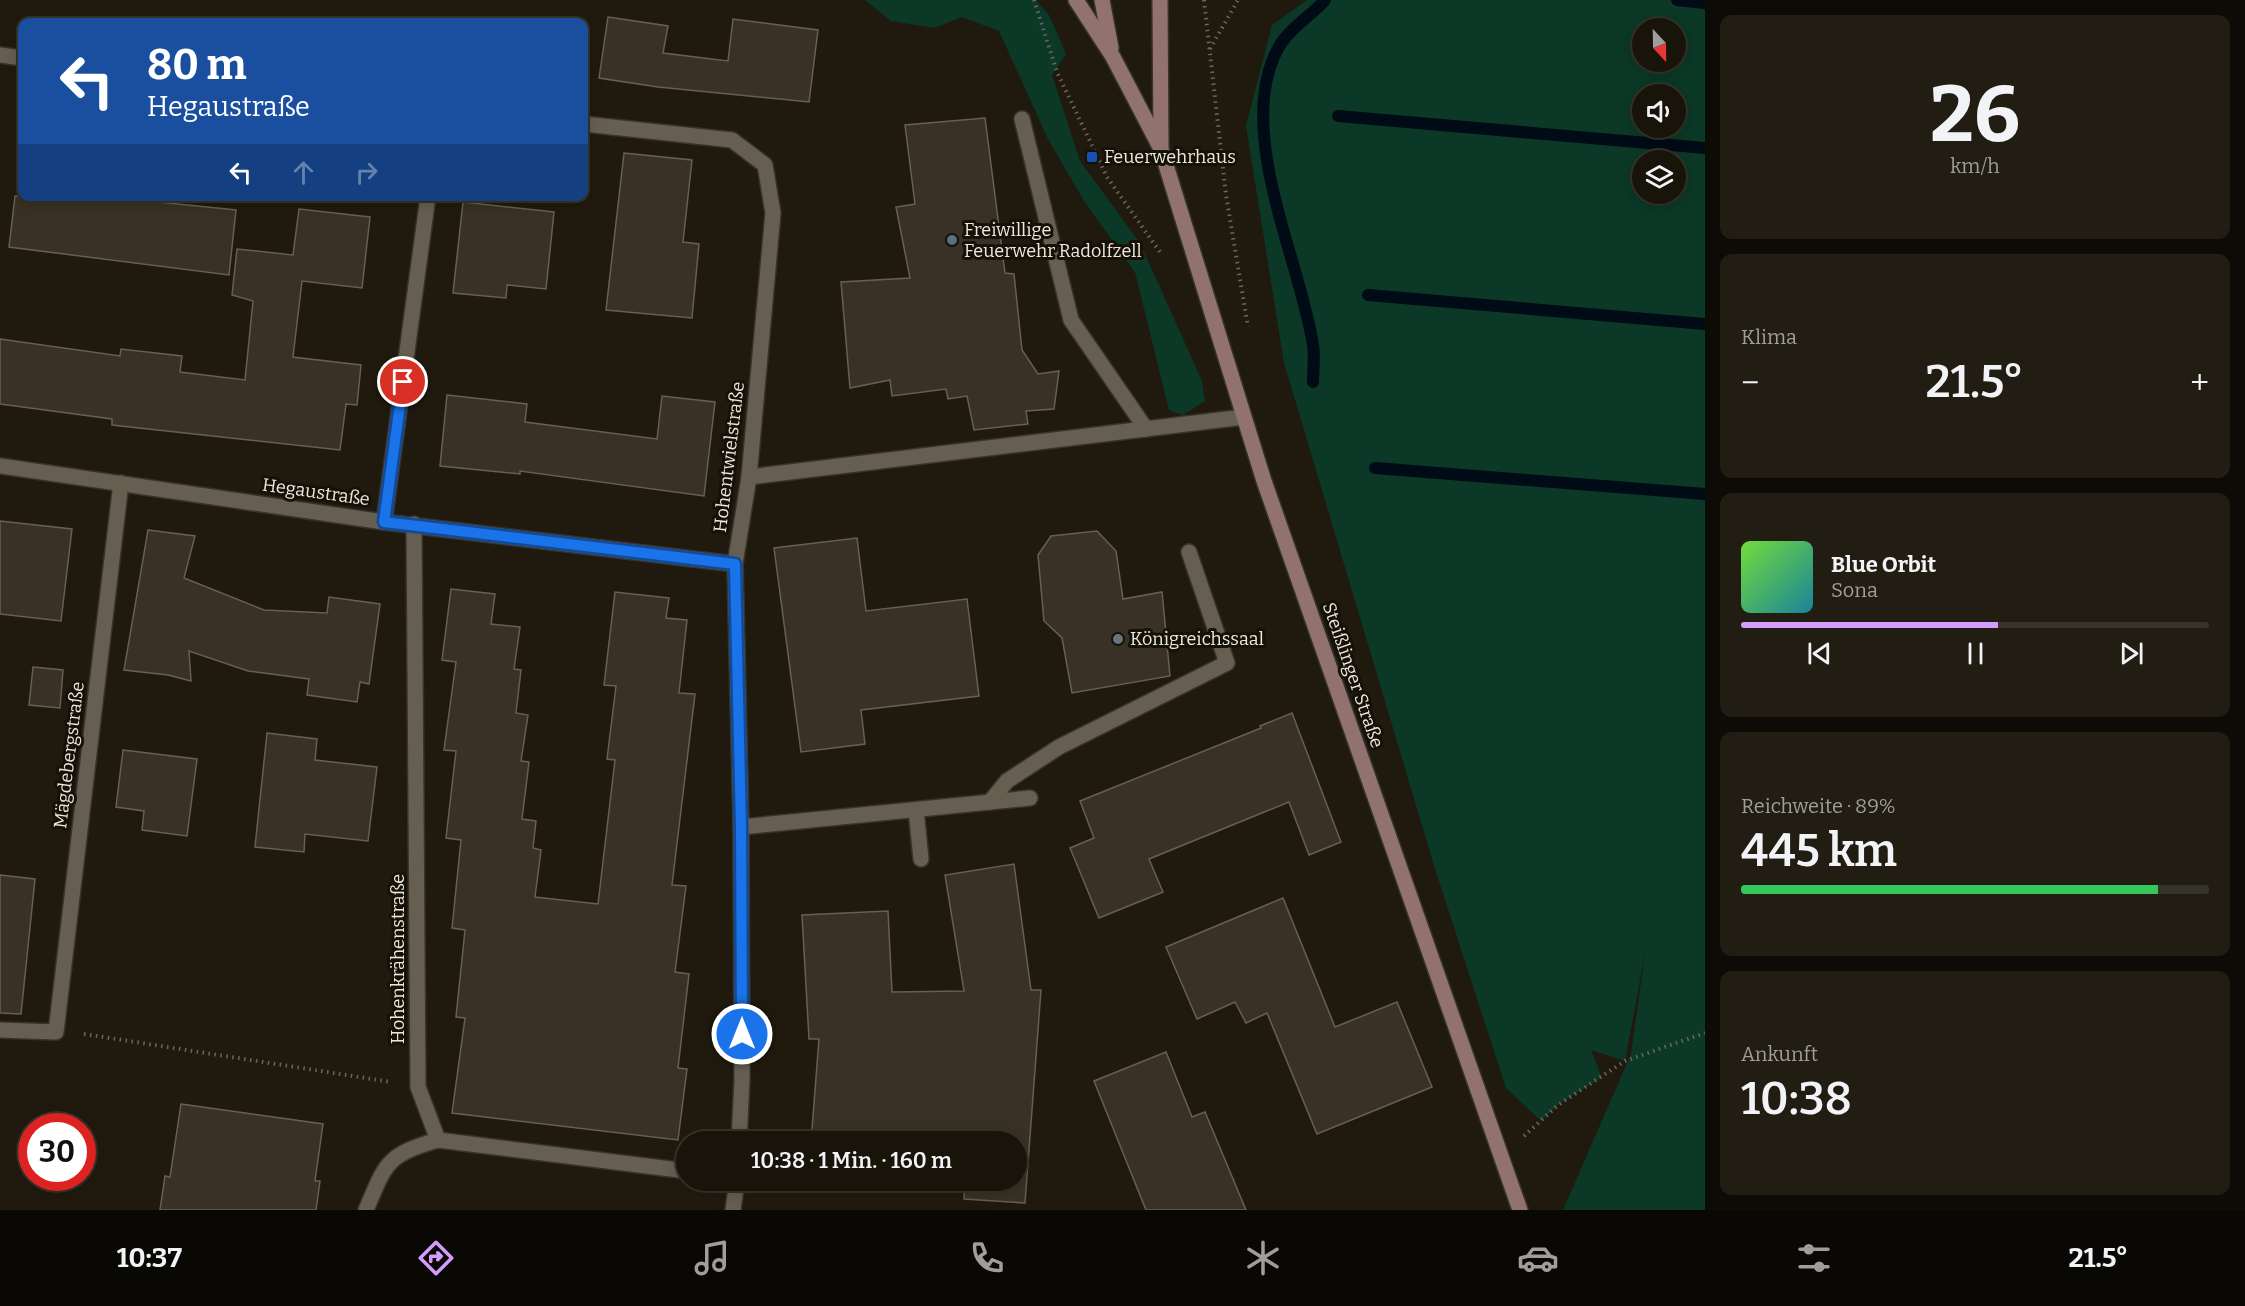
<!DOCTYPE html>
<html lang="de">
<head>
<meta charset="utf-8">
<style>
  :root { --surface:#18140a; --page:#211d13; --text:#f1f3f6; --muted:#9f9e9c; --line:#36332b; --accent:#d49cfb }
  body { margin:0; font-family:Bitter,serif; background:var(--page); color:var(--text); height:100vh; display:flex; flex-direction:column; font-size:22px; white-space:nowrap }
  * { box-sizing:border-box; margin:0 }
  p { font-size:20px; color:var(--muted) }
  .icon { flex:none; width:33px; height:33px; fill:none; stroke:currentColor; stroke-width:2; stroke-linecap:round; stroke-linejoin:round }
  .map { position:relative; flex:1; overflow:hidden }
  .drawer { display:flex; flex-direction:column; gap:15px; padding:15px; background:#0d0b06; width:540px }
  .drawer>* { flex:none }
  .guide { position:absolute; left:18px; top:18px; width:570px; height:183px; border-radius:12px; box-shadow:0 3px 15px #0003,0 0 0 2px var(--line); background:#1a4fa0; color:#fff; overflow:hidden }
  .needle { width:39px; rotate:158deg }
  .fabs { position:absolute; left:1632px; top:18px; display:grid; gap:12px }
  .fabs a { display:grid; place-items:center; width:54px; height:54px; border-radius:50%; background:var(--surface); box-shadow:0 3px 15px #0003,0 0 0 2px var(--line); font-size:30px }
  .speed { position:absolute; left:18px; top:1113px; display:flex; gap:12px; font-size:30px; font-weight:700; text-align:center }
  .speed>* { display:grid; place-content:center; width:78px; height:78px; border-radius:50%; background:var(--surface); box-shadow:0 3px 15px #0003,0 0 0 2px var(--line); line-height:1 }
  .speed .limit { border:9px solid #d22; background:#fff; color:#111 }
  .pin { position:absolute; display:grid; place-items:center; width:51px; height:51px; color:#fff; margin:-26px; border:3px solid #fff; border-radius:50%; box-shadow:0 2px 6px #0007 }
  .me { position:absolute; width:66px; margin:-33px; rotate:0deg; stroke-linejoin:round; filter:drop-shadow(0 0 4px #0008) }
  .turn { display:flex; align-items:center; gap:21px; height:126px; padding:0 30px; font-size:27px }
  .turn .icon { width:78px; height:78px; stroke-width:2.5 }
  .turn b { display:block; font-size:42px; line-height:51px }
  .lanes { display:flex; align-items:center; height:57px; padding:0 30px; background:#0003; justify-content:center; gap:30px; direction:ltr }
  .lanes .off { opacity:.35 }
  .big { font-size:45px; font-weight:600; line-height:1.1 }
  .drawer .card { flex:1; display:flex; flex-direction:column; justify-content:center; gap:9px; min-width:0; padding:0 21px; border-radius:12px; background:var(--page) }
  .drawer .dial { align-items:center; gap:0 }
  .dial b { font-size:78px; line-height:1 }
  .song { display:flex; align-items:center; gap:18px }
  .cover { width:72px; height:72px; border-radius:9px; background:linear-gradient(135deg,hsl(100 70% 55%),hsl(190 70% 35%)) }
  .played { height:6px; border-radius:3px; background:linear-gradient(90deg,var(--accent) 55%,var(--line) 55%) }
  .keys { display:flex; justify-content:space-around; direction:ltr }
  .heat { display:flex; justify-content:space-between; align-items:center; font-size:33px; direction:ltr }
  .charge { height:9px; border-radius:4px; background:linear-gradient(90deg,#34c759 89%,var(--line) 0) }
  .trip { position:absolute; left:676px; top:1131px; width:351px; height:60px; border-radius:30px; background:var(--surface); box-shadow:0 3px 15px #0003,0 0 0 2px var(--line); font-weight:600; line-height:60px; text-align:center }
  .tabs { display:flex; height:96px; justify-content:space-around; align-items:center; background:#0a0804; color:var(--muted) }
  .tabs .icon { width:42px; height:42px }
  .tabs .on { color:var(--accent) }
  .tabs b { font-size:27px; color:var(--text) }
  main { display:flex; flex:1; min-height:0 }
  .map>svg:first-child { display:block }
</style>
</head>
<body>
<main>
<div class="map">
<svg width="1705" height="1210" viewBox="0 0 1705 1210">
  <rect width="100%" height="100%" fill="#201a0e"/>
  <g fill="#0b3827" fill-rule="evenodd">
    <polygon points="865,0 1036,0 1049,15 1066,54 1052,75 1080,161 1140,243 1202,381 1205,401 1183,415 1169,410 1135,272 1084,201 1048,139 999,31 962,17 934,28 891,21"/>
    <path d="M1307 0H1677L1705 3V1210H1563L1631 1054 1645 953 1625 1061 1591 1050 1602 1077 1558 1105 1541 1121 1506 1088 1436 872 1284 363 1246 126 1272 25ZM1642 28H1676V62H1642ZM1642 94H1676V128H1642ZM1642 160H1676V194H1642Z"/>
  </g>
  <g fill="none" stroke-linecap="round" stroke-linejoin="round">
    <g stroke="#000b16" stroke-width="12">
      <polyline points="1677,0 1705,3"/>
      <polyline points="1338,116 1705,148"/>
      <polyline points="1368,295 1705,324"/>
      <path d="M1313 382C1313 370 1315 357 1313 345 1300 259 1232 126 1280 45 1290 28 1312 15 1325 0"/>
      <polyline points="1375,468 1705,494"/>
    </g>
  </g>
  <g fill="#393125" stroke="#685f52" stroke-width="1.5">
    <polygon points="608,17 668,26 663,53 728,61 733,19 818,30 809,102 658,87 599,78"/>
    <polygon points="985,118 1005,273 1014,274 1022,350 1038,374 1059,371 1054,409 1026,411 1028,424 974,430 967,396 948,399 946,389 892,396 890,380 850,388 841,282 910,278 896,207 915,204 905,125"/>
    <polygon points="624,153 692,160 683,242 699,244 692,318 606,310"/>
    <polygon points="15,196 100,196 236,210 229,275 9,247"/>
    <polygon points="463,202 554,212 546,289 507,285 506,298 453,293"/>
    <polygon points="299,209 370,217 362,288 302,281 293,357 361,365 357,405 346,404 340,450 112,425 112,419 0,404 0,339 120,356 121,349 182,356 180,372 245,380 253,301 232,295 237,249 293,255"/>
    <polygon points="447,395 527,404 525,422 657,439 662,396 715,402 704,496 520,471 520,474 440,466"/>
    <polygon points="0,521 72,529 61,621 0,614"/>
    <polygon points="148,530 195,536 184,578 264,610 327,613 329,597 380,604 369,684 360,682 357,702 307,695 309,679 248,671 189,651 191,681 168,675 124,670"/>
    <polygon points="1097,531 1116,551 1123,599 1162,592 1170,676 1072,693 1062,638 1044,621 1038,555 1051,536"/>
    <polygon points="857,538 866,611 967,599 979,696 861,710 865,744 801,752 774,548"/>
    <polygon points="451,589 495,594 491,624 520,627 514,669 521,670 516,713 528,715 521,761 529,762 522,819 536,821 533,848 541,850 535,897 598,904 615,760 607,759 616,686 604,685 615,592 669,598 666,618 687,620 679,693 695,694 672,885 686,886 675,972 689,974 678,1068 687,1069 678,1140 452,1113 465,1018 456,1017 465,930 452,928 461,840 446,838 456,751 444,750 456,662 442,660"/>
    <polygon points="33,667 63,670 60,708 29,705"/>
    <polygon points="1292,713 1341,842 1309,855 1289,802 1149,859 1163,892 1099,918 1070,848 1094,838 1080,801 1261,728 1260,726"/>
    <polygon points="267,733 317,739 315,760 377,767 368,841 305,834 304,852 255,847"/>
    <polygon points="123,750 197,759 187,836 142,830 144,811 116,807"/>
    <polygon points="1014,864 1031,990 1041,990 1025,1203 964,1199 965,1180 1017,1180 1017,1142 811,1142 819,1039 809,1039 802,915 888,911 892,992 964,991 945,875"/>
    <polygon points="0,875 35,879 21,1014 0,1013"/>
    <polygon points="1283,898 1335,1027 1397,1002 1432,1087 1317,1134 1267,1013 1246,1023 1235,1002 1197,1019 1166,947"/>
    <polygon points="1166,1052 1192,1117 1205,1112 1246,1210 1146,1210 1094,1081"/>
    <polygon points="181,1104 323,1124 315,1181 320,1181 316,1210 160,1210 165,1176 170,1177"/>
  </g>
  <g fill="none" stroke-linecap="round" stroke-linejoin="round">
    <defs>
      <g id="lane">
        <polyline points="1022,119 1071,320 1146,429"/>
        <polyline points="749,477 1244,417"/>
        <polyline points="990,802 1007,781 1059,747 1227,663 1189,552"/>
        <polyline points="916,810 921,859"/>
        <path d="M366 1210C386 1163 386 1155 438 1140"/>
      </g>
      <g id="street">
        <polyline points="0,55 22,58"/>
        <polyline points="584,124 732,140 765,165 773,213 749,477 735,564 741,827 742,1079 739,1142"/>
        <polyline points="0,466 384,522 735,564"/>
        <polyline points="384,522 428,196"/>
        <polyline points="414,524 418,1087 438,1140 687,1171"/>
        <polyline points="741,827 1030,798"/>
        <polyline points="0,1030 56,1032 121,483"/>
        <polyline points="733,1210 737,1180"/>
      </g>
      <g id="secondary">
        <polyline points="1076,0 1113,57 1161,149 1264,481 1520,1210"/>
        <polyline points="1102,0 1111,48"/>
        <polyline points="1160,0 1161,146"/>
      </g>
    </defs>
    <use href="#lane" stroke="#36322d" stroke-width="18"/>
    <use href="#street" stroke="#36322d" stroke-width="18"/>
    <use href="#secondary" stroke="#36322d" stroke-width="18"/>
    <g stroke="#6b665c" stroke-width="4" stroke-dasharray="1.5 4.5" stroke-linecap="butt">
      <polyline points="1034,0 1057,72 1107,177 1162,255"/>
      <polyline points="1204,0 1226,195 1248,327"/>
      <polyline points="1210,49 1238,0"/>
      <polyline points="84,1034 391,1082"/>
      <polyline points="1524,1136 1558,1105 1625,1061 1705,1033"/>
    </g>
    <use href="#lane" stroke="#665f51" stroke-width="15"/>
    <use href="#street" stroke="#665f51" stroke-width="15"/>
    <use href="#secondary" stroke="#91726e" stroke-width="15"/>
  </g>
  <g fill="none" stroke-linecap="round" stroke-linejoin="round">
    <defs>
      <polyline id="route" points="403,382 384,522 735,564 741,827 742,1034"/>
    </defs>
    <use href="#route" stroke="#114b97" stroke-width="15"/>
    <use href="#route" stroke="#1a73e8" stroke-width="10"/>
  </g>
  <rect fill="#1a4fb4" stroke="#161106" stroke-width="2" x="1086" y="151" width="12" height="12" rx="3"/>
  <circle fill="#5c6f8a" stroke="#161106" stroke-width="2" cx="952" cy="240" r="6"/>
  <circle fill="#6b7280" stroke="#161106" stroke-width="2" cx="1118" cy="639" r="6"/>
  <g text-anchor="middle" stroke-width="6" stroke-linejoin="round" paint-order="stroke">
    <g font-size="18" fill="#ebe8e0" stroke="#161106" text-anchor="start">
      <text x="1104" y="163">Feuerwehrhaus</text>
      <text x="964" y="236">Freiwillige<tspan x="964" dy="21">Feuerwehr Radolfzell</tspan></text>
      <text x="1130" y="645">Königreichssaal</text>
    </g>
    <g font-size="18" fill="#ebe8e0" stroke="#161106">
      <text transform="translate(729 457) rotate(-83)" y="6">Hohentwielstraße</text>
      <text transform="translate(316 492) rotate(8)" y="6">Hegaustraße</text>
      <text transform="translate(1353 675) rotate(71)" y="6">Steißlinger Straße</text>
      <text transform="translate(69 755) rotate(-83)" y="6">Mägdebergstraße</text>
      <text transform="translate(398 959) rotate(-90)" y="6">Hohenkrähenstraße</text>
    </g>
  </g>
</svg>
<div class="fabs">
<a><svg class="needle" viewBox="-14 -14 28 28"><path d="M0-13l5 13h-10z" fill="#e53935"/><path d="M0 13l5-13h-10z" fill="#9f9e9c"/></svg></a>
<a><svg class="icon" aria-label="sound" viewBox="0 0 24 24"><path d="M4 9h4l5-4v14l-5-4H4zM17 9q2 3 0 6"/></svg></a>
<a><svg class="icon" aria-label="layers" viewBox="0 0 24 24"><path d="M12 4l9 5-9 5-9-5zM3 14l9 5 9-5"/></svg></a>
</div>
<div class="speed"><div class="limit">30</div></div>
<div class="pin" style="left:403px;top:382px;background:#d93025"><svg class="icon" aria-label="arrive" viewBox="0 0 24 24"><path d="M6 21V4h12l-3 4 3 4H6"/></svg></div>
<svg class="me" style="left:742px;top:1034px" viewBox="-20 -20 40 40"><circle r="17" fill="#1a73e8" stroke="#fff" stroke-width="3"/><path d="M0-11L8 9 0 5-8 9z" fill="#fff"/></svg>
<div class="trip">10:38 · 1 Min. · 160 m</div>
<div class="guide">
<div class="turn"><svg class="icon" aria-label="left" viewBox="0 0 24 24"><path d="M17 20v-9H6M10 6l-5 5 5 5"/></svg><div><b>80 m</b>Hegaustraße</div></div>
<div class="lanes"><svg class="icon" aria-label="left" viewBox="0 0 24 24"><path d="M17 20v-9H6M10 6l-5 5 5 5"/></svg><svg class="icon off" aria-label="ahead" viewBox="0 0 24 24"><path d="M12 20V5M6 11l6-6 6 6"/></svg><svg class="icon off" aria-label="right" viewBox="0 0 24 24"><path d="M7 20v-9h11M14 6l5 5-5 5"/></svg></div>
</div>
</div>
<section class="drawer">
<div class="card dial"><b>26</b><p>km/h</p></div>
<div class="card"><p>Klima</p>
<div class="heat"><a>−</a><b class="big">21.5°</b><a>+</a></div>
</div>
<div class="card">
<div class="song"><i class="cover"></i><div><b>Blue Orbit</b><p>Sona</p></div></div>
<div class="played"></div>
<div class="keys"><svg class="icon" aria-label="previous" viewBox="0 0 24 24"><path d="M18 5L8 12l10 7zM5 5v14"/></svg><svg class="icon" aria-label="pause" viewBox="0 0 24 24"><path d="M8 5v14M16 5v14"/></svg><svg class="icon" aria-label="next" viewBox="0 0 24 24"><path d="M6 5l10 7-10 7zM19 5v14"/></svg></div>
</div>
<div class="card"><p>Reichweite · 89%</p><b class="big">445 km</b><div class="charge"></div></div>
<div class="card"><p>Ankunft</p><b class="big">10:38</b></div>
</section>
</main>
<nav class="tabs">
<b>10:37</b>
<svg class="icon on" aria-label="directions" viewBox="0 0 24 24"><path d="M12 3l9 9-9 9-9-9zM9 14v-3h6M13 9l2 2-2 2"/></svg>
<svg class="icon" aria-label="music" viewBox="0 0 24 24"><path d="M9 18V5l10-2v13"/><circle cx="6" cy="18" r="3"/><circle cx="16" cy="16" r="3"/></svg>
<svg class="icon" aria-label="phone" viewBox="0 0 24 24"><path d="M5 4h4l2 5-3 2q2 4 5 5l2-3 5 2v4C11 20 4 13 5 4z"/></svg>
<svg class="icon" aria-label="climate" viewBox="0 0 24 24"><path d="M12 3v18M4 7l16 10M4 17L20 7"/></svg>
<svg class="icon" aria-label="car" viewBox="0 0 24 24"><path d="M5 17H2v-5l4-1 3-4h7l3 4 3 1v5h-3M9 17h6M6 11h13"/><circle cx="7" cy="17" r="2"/><circle cx="17" cy="17" r="2"/></svg>
<svg class="icon" aria-label="filters" viewBox="0 0 24 24"><path d="M4 7h16M4 17h16"/><circle cx="9" cy="7" r="2"/><circle cx="15" cy="17" r="2"/></svg>
<b>21.5°</b>
</nav>
</body>
</html>
